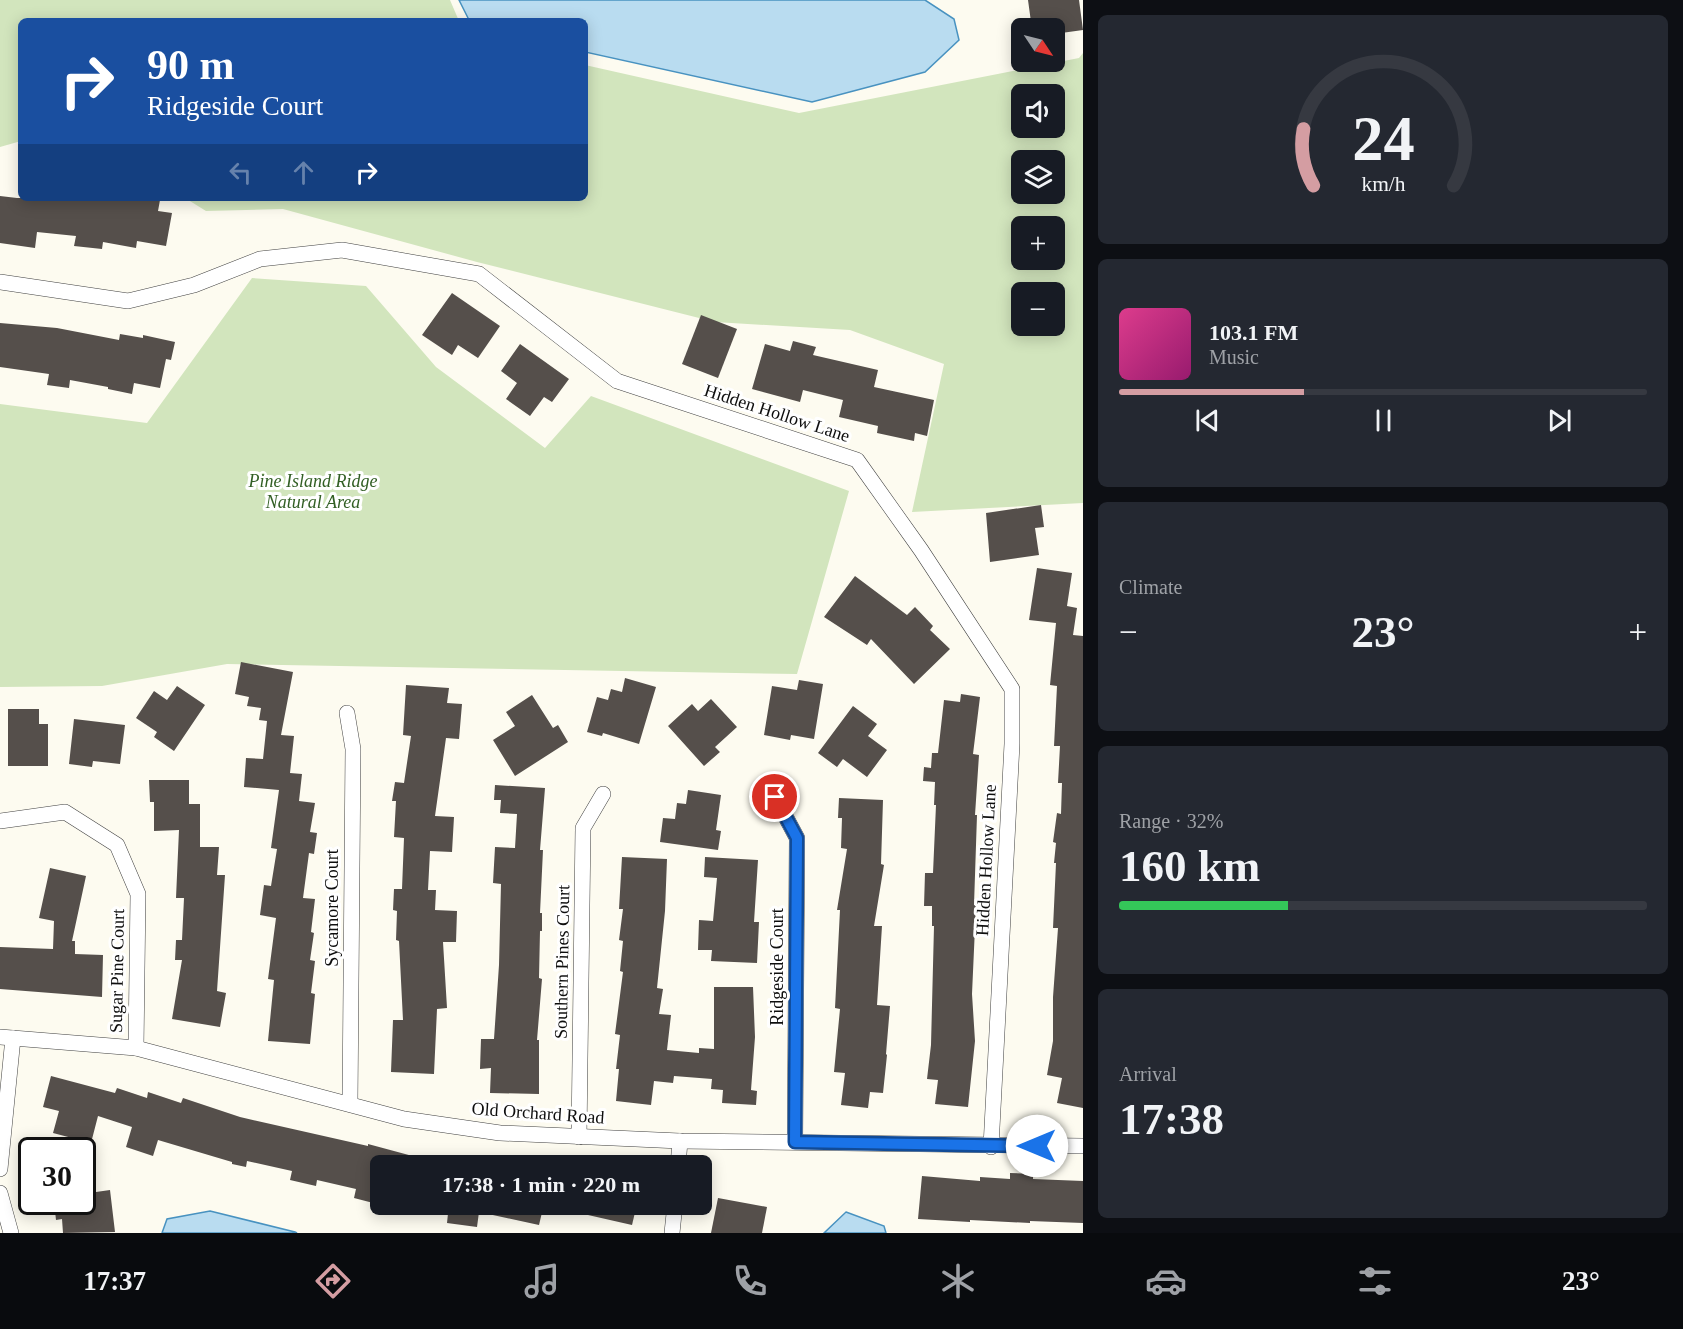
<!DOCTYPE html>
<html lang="en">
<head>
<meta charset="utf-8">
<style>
  :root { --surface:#171b24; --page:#242831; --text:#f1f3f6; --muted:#9ea1a6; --line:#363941; --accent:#d49da2 }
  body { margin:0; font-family:"Times New Roman",serif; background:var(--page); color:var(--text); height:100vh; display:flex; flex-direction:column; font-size:22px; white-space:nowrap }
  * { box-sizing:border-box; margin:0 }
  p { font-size:20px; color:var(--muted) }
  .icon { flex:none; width:33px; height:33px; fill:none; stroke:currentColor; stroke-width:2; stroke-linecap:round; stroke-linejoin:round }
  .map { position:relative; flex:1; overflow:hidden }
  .details { display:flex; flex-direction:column; gap:15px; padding:15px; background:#0d0f14; width:600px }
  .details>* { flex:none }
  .top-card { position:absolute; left:18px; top:18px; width:570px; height:183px; border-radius:9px; box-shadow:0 3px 15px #0003; background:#1a4fa0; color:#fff; overflow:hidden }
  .needle { width:39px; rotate:125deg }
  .tools { position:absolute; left:1011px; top:18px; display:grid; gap:12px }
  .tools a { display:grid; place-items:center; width:54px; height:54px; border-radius:9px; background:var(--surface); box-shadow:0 3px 15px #0003; font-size:30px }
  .speed { position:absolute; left:18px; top:1137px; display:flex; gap:12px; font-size:30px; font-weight:700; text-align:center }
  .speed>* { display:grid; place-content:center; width:78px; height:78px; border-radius:50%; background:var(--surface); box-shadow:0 3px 15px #0003; line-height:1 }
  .speed .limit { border:3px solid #111; border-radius:9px; background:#fff; color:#111 }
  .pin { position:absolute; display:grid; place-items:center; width:51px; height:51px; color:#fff; margin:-26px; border:3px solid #fff; border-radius:50%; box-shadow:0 2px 6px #0007 }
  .me { position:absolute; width:66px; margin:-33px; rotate:270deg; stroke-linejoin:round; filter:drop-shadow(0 0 4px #0008) }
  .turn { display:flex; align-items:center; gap:21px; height:126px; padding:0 30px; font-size:27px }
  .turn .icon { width:78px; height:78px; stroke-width:2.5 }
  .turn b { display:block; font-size:42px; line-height:51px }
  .lanes { display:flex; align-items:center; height:57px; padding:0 30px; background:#0003; justify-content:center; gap:30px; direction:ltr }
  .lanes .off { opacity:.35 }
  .big { font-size:45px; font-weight:800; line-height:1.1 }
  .details .widget { flex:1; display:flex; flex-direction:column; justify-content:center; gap:9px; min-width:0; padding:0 21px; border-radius:9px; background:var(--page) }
  .details .dial { align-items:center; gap:0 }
  .dial svg { height:156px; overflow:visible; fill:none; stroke:var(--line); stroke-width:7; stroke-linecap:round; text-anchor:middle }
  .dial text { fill:var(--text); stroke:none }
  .song { display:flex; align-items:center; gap:18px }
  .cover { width:72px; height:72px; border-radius:9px; background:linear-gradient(135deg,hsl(330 70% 55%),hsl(320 70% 35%)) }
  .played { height:6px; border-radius:3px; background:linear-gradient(90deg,var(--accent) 35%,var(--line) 35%) }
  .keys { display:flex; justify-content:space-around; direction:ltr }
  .heat { display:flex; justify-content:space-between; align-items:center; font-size:33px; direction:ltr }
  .charge { height:9px; border-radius:4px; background:linear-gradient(90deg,#34c759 32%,var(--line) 0) }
  .trip { position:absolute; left:370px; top:1155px; width:342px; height:60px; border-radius:9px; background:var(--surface); box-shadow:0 3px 15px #0003; font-weight:800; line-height:60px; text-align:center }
  .dock { display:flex; height:96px; justify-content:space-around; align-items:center; background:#090b0e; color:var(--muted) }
  .dock .icon { width:42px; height:42px }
  .dock .current { color:var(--accent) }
  .dock b { font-size:27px; color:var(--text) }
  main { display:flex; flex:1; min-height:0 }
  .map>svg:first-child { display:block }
</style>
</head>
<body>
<main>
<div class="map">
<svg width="1083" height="1233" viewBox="0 0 1083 1233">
  <rect width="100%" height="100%" fill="#fdfbf0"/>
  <g fill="#d2e5bd" fill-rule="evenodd">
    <polygon points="0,0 450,0 459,21 21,21 21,141 0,147"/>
    <path d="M1083 53V503L912 512 944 364 850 330 715 322 477 262 283 209 206 211 185 198H585V65L799 113 1079 58ZM1022 94H1054V128H1022ZM1022 160H1054V194H1022ZM1022 226H1054V260H1022ZM1022 292H1054V326H1022Z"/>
    <polygon points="252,278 366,286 436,367 545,448 591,396 849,491 797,674 227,664 102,686 0,687 0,404 147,423"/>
  </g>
  <g fill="#b9dcf0" stroke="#4892c0" stroke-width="1.5">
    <polygon points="459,0 925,0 954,19 959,40 925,72 812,102 585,52 585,21 472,21 469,20"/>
    <polygon points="210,1211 295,1232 297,1233 162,1233 167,1219"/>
    <polygon points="846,1212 884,1226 886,1233 824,1233"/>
  </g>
  <g fill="#554f4b">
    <polygon points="1028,0 1079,0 1083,30 1054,34 1051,19 1031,22"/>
    <polygon points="0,196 17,198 148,198 160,200 158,211 172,213 166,246 137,241 136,248 103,242 102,249 74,246 76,236 37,232 35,248 0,243"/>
    <polygon points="452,293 500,326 478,358 458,345 452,355 422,335"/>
    <polygon points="701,315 737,329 718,378 682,364"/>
    <polygon points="0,323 57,328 119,340 120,334 143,338 143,335 175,342 171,360 166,359 160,388 134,383 132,394 108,389 108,387 70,380 69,388 47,385 49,374 0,367"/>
    <polygon points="793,341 816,347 813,355 878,370 874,387 934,400 927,436 915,433 914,441 877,433 878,426 839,417 843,400 803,390 800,402 752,389 765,344 790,351"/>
    <polygon points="520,344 569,379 552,402 544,397 530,416 506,399 517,383 501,371"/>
    <polygon points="1041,505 1044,527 1035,528 1039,555 990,562 986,513"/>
    <polygon points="1037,568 1072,573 1067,606 1077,608 1073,635 1083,636 1083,1108 1057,1103 1062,1078 1047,1075 1053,1041 1053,997 1058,928 1053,928 1056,863 1054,863 1056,843 1053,842 1057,813 1061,814 1062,783 1058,783 1060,746 1054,746 1057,686 1050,685 1056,623 1029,620"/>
    <polygon points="855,576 907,615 915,607 933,626 930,630 950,649 914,684 871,639 867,645 824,617"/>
    <polygon points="241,662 293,672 281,735 294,736 290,773 302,774 299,801 315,803 310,832 317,833 314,854 309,853 303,898 315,899 311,932 314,933 310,960 315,961 311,993 315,994 310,1044 268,1041 274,980 268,979 276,918 260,915 264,885 271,886 277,849 271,848 279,790 244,787 246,758 263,759 267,721 259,720 261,708 247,706 249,697 235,694"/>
    <polygon points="625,678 656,687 639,744 603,733 602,736 587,732 597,697 608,700 611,689 622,692"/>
    <polygon points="799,680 823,684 814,739 791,735 790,740 764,735 772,686 797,690"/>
    <polygon points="406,685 449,688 447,703 462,704 459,739 446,738 435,816 454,817 452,852 430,851 428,890 436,890 435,910 457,911 456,942 443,942 447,1008 437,1009 434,1074 391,1072 393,1020 403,1020 399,941 396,940 397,911 393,910 394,889 402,889 404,838 394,837 396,801 392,801 395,782 404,783 411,736 403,735"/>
    <polygon points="177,686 205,705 174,751 154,737 157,732 136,718 154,691 167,700"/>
    <polygon points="961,694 980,697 973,754 979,755 975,815 977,815 974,905 976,905 972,994 975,1041 968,1107 935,1104 938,1080 927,1079 931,1045 934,926 932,926 932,906 924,906 925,873 933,873 936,805 934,805 935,782 923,781 924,767 931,768 932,753 938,753 944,700 960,702"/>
    <polygon points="532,695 553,728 558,725 568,742 515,776 493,740 515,726 506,712"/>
    <polygon points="711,699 737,727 715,747 720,752 704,766 668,726 692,704 698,711"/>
    <polygon points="853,706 877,724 868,736 887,750 867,777 843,759 837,767 818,753"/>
    <polygon points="8,709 39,709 39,724 48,724 48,766 8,766"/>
    <polygon points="74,719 125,725 120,764 93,761 92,767 69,764"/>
    <polygon points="149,780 189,780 189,804 200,804 200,847 219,847 217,875 225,875 217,991 226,993 220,1027 172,1019 182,960 175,960 176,940 182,940 184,898 176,898 179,830 154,831 154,802 150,802"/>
    <polygon points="495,785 545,788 540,850 543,850 540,913 542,913 542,931 540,931 539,978 542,979 537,1040 539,1040 539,1094 490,1093 491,1068 480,1069 481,1039 494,1039 499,965 501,884 493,883 495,847 515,848 517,814 500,813 501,800 494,800"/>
    <polygon points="688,790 721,795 716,830 721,831 718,850 660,842 663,818 675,819 677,803 686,804"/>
    <polygon points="839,798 883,800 881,864 884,865 874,926 882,926 877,1005 890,1006 886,1054 887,1055 883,1093 870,1092 868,1108 841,1105 845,1073 834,1072 840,1009 835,1008 840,910 837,910 847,849 841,848 842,818 838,818"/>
    <polygon points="622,857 667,859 665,911 657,988 663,989 659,1014 671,1015 667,1050 699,1053 699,1048 714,1049 714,987 753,987 755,1037 751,1090 757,1091 756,1105 722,1103 723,1090 711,1089 712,1079 674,1076 673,1083 654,1081 651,1105 616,1101 619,1069 616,1069 620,1035 615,1034 623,972 620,971 623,941 619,940 623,909 619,909"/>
    <polygon points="705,857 758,860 754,922 759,922 757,963 711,961 712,950 698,950 699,920 713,921 717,878 704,877"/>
    <polygon points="50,868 86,876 72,941 75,941 75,954 103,955 102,997 0,989 0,947 53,949 54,921 39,918"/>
    <polygon points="51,1076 115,1093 117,1088 147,1098 148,1092 181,1103 183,1098 240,1117 368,1146 368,1144 431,1161 430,1166 381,1166 381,1205 354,1198 356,1189 317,1180 316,1186 290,1180 292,1171 247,1161 246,1167 232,1164 232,1162 158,1140 153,1156 126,1147 132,1127 98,1116 91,1143 53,1133 59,1111 43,1107"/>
    <polygon points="1010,1173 1033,1174 1033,1179 1083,1181 1083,1223 1030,1221 1030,1223 970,1220 970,1222 918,1219 922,1176 980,1181 980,1177 1010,1179"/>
    <polygon points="110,1190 115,1232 63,1233 62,1219 56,1220 54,1202 82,1202 82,1194"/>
    <polygon points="718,1198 767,1207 762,1233 711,1233"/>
    <polygon points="449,1204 544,1204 539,1225 479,1212 477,1227 447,1223"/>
    <polygon points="567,1204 637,1204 632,1225 566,1210"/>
  </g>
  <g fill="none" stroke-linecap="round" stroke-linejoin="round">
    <defs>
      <g id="minor">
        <polyline points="0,282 128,301 194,285 260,259 342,250 479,274 617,381 857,460 921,550 1012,689 1012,744 991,1147"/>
        <polyline points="347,713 353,749 350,1104"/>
        <polyline points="775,797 797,838 795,1142"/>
        <polyline points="0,821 65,812 117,845 138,894 136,1048"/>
        <polyline points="0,1037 136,1048 404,1119 500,1133 680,1141 1083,1146"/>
        <polyline points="579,1137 583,828 603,794"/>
        <polyline points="678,1166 680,1141"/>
        <polyline points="0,1169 13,1038"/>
        <polyline points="0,1193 11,1233"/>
        <polyline points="672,1233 675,1204"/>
      </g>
    </defs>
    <use href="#minor" stroke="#414141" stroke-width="16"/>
    <use href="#minor" stroke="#fff" stroke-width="15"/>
  </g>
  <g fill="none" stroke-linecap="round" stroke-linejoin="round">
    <defs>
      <polyline id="route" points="775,797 797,838 795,1142 1037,1146"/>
    </defs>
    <use href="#route" stroke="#114b97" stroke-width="15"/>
    <use href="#route" stroke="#1a73e8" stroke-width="10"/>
  </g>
  <g text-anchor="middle" stroke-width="6" stroke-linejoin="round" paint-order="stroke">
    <g font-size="18" fill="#0e0e0e" stroke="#fff">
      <text transform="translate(777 413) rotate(18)" y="6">Hidden Hollow Lane</text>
      <text transform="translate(986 860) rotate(-87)" y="6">Hidden Hollow Lane</text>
      <text transform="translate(332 908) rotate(-90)" y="6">Sycamore Court</text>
      <text transform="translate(562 962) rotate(-89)" y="6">Southern Pines Court</text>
      <text transform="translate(777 967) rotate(-90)" y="6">Ridgeside Court</text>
      <text transform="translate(117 971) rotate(-89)" y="6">Sugar Pine Court</text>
      <text transform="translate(538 1113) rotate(4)" y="6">Old Orchard Road</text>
    </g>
    <g font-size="18" font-style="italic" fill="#325f24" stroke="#fff">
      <text x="313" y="487">Pine Island Ridge<tspan x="313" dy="21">Natural Area</tspan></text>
    </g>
  </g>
</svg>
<div class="tools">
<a><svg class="needle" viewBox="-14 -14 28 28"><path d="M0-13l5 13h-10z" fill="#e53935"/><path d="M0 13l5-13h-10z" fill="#9ea1a6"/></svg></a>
<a><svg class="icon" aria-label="sound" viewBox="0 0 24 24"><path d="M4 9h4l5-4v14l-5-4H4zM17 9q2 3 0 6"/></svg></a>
<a><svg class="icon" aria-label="layers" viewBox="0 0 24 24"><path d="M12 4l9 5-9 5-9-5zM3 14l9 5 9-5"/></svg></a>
<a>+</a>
<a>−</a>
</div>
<div class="speed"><div class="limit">30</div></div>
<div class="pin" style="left:775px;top:797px;background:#d93025"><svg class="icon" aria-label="arrive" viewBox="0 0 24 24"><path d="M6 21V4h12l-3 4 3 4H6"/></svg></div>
<svg class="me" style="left:1037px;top:1146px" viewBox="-20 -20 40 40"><circle r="19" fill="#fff"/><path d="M0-13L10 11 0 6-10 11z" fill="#1a73e8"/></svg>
<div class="trip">17:38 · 1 min · 220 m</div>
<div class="top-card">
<div class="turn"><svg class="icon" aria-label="right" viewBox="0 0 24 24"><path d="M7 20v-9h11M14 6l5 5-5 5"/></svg><div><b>90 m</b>Ridgeside Court</div></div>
<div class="lanes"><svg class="icon off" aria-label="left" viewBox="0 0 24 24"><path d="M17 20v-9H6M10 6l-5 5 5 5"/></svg><svg class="icon off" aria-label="ahead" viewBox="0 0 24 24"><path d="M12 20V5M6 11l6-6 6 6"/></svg><svg class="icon" aria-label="right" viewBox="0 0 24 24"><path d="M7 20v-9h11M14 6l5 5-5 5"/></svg></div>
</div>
</div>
<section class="details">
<div class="widget dial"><svg viewBox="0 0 100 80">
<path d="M14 69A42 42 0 1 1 86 69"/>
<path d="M14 69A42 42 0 0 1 9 40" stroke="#d49da2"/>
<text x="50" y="56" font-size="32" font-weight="700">24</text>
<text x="50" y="72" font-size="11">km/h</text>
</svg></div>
<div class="widget">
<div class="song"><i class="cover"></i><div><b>103.1 FM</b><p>Music</p></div></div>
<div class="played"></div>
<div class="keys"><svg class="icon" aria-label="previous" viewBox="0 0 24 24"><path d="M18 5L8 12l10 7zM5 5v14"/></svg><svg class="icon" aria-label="pause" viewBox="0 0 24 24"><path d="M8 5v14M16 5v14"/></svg><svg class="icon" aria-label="next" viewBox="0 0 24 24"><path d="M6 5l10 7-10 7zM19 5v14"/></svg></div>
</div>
<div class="widget"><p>Climate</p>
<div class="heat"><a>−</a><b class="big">23°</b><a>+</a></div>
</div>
<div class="widget"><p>Range · 32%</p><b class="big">160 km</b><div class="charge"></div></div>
<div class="widget"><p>Arrival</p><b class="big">17:38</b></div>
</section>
</main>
<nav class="dock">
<b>17:37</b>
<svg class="icon current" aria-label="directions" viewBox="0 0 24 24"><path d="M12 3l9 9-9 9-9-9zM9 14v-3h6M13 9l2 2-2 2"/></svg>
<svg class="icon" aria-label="music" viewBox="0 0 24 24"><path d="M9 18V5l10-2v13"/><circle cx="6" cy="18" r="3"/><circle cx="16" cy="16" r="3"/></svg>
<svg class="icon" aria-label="phone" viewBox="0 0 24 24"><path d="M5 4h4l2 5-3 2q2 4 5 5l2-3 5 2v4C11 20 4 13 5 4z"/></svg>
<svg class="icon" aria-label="climate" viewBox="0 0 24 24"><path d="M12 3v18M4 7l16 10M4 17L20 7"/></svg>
<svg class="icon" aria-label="car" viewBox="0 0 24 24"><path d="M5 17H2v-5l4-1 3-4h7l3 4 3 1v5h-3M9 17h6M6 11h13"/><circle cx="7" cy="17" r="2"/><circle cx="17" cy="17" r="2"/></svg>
<svg class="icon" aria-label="filters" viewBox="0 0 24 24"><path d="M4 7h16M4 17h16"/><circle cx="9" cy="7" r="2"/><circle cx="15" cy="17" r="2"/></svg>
<b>23°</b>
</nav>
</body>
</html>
